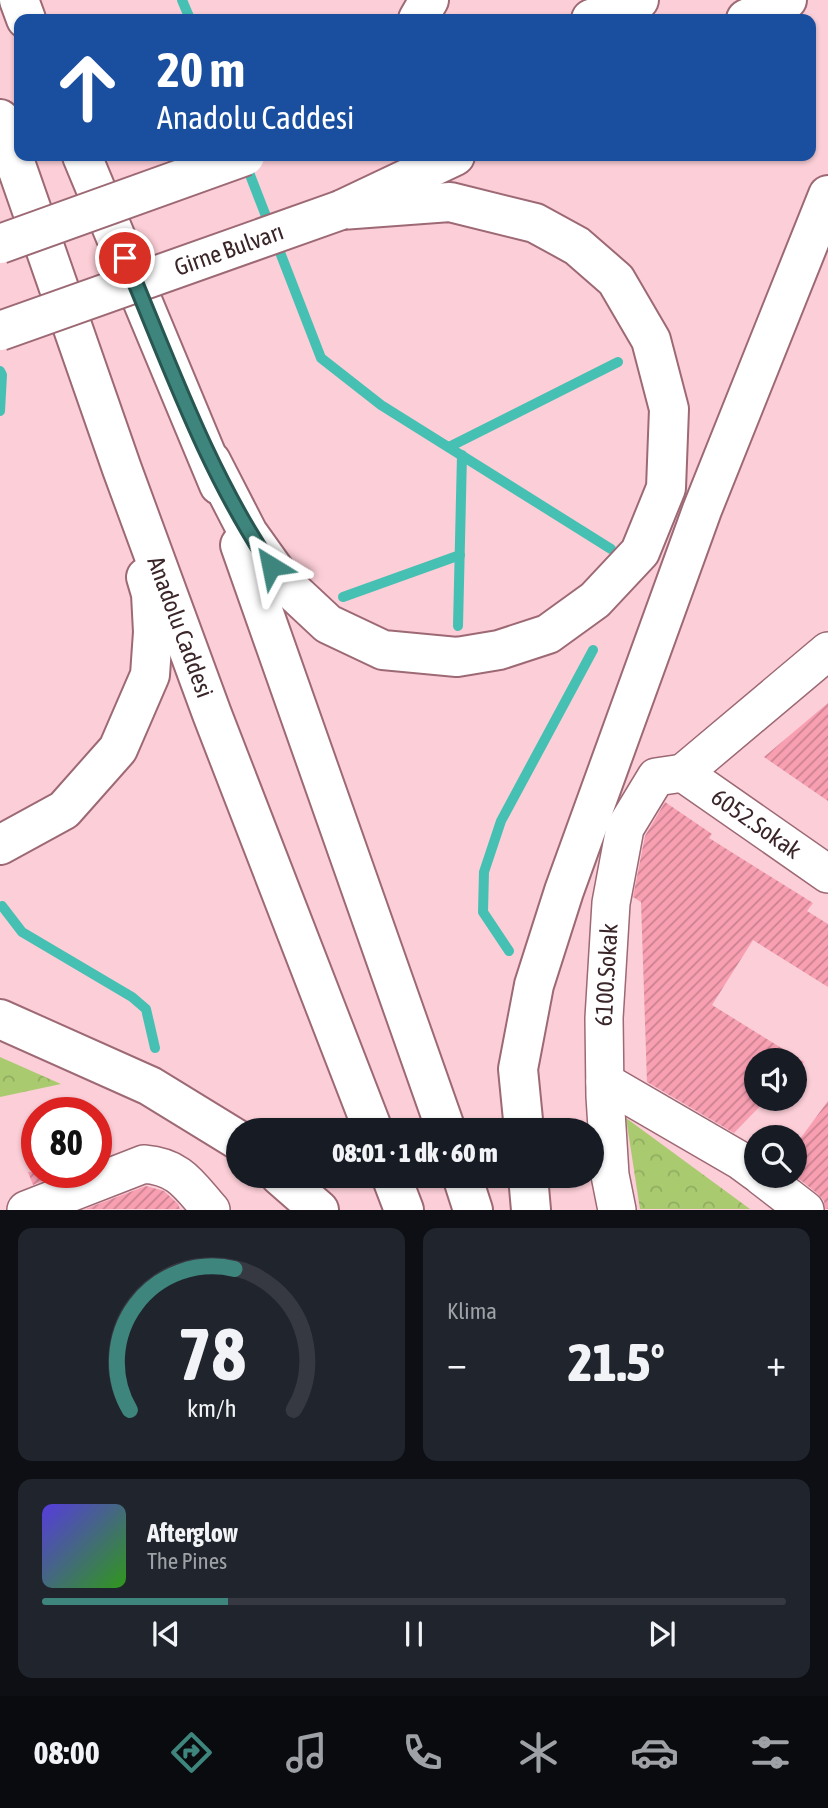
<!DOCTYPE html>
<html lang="tr">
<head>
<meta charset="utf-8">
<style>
  :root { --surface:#171b24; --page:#20242c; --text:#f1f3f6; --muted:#9ea1a6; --line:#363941; --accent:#3e857d }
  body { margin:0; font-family:"Asap Condensed",sans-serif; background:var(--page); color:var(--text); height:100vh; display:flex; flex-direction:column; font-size:26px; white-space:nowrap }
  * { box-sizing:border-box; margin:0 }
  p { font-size:23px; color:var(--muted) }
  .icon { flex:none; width:38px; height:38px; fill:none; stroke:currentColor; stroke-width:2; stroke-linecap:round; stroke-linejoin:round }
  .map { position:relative; height:1210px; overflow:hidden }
  .drawer { display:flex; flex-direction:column; gap:18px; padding:18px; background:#0d0f14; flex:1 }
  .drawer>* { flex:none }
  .guide { position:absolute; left:14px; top:14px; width:802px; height:147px; border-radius:14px; box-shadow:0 2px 5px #0004; background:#1a4fa0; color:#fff; overflow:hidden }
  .buttons { position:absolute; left:744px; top:1048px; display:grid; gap:14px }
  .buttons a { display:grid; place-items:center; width:63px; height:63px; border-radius:50%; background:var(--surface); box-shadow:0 2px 5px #0004; font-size:35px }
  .speed { position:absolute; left:21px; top:1097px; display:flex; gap:14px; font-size:35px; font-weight:700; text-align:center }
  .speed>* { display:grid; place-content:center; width:91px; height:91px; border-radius:50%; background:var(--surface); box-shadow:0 2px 5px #0004; line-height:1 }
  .speed .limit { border:10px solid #d22; background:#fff; color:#111 }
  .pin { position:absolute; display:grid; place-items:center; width:60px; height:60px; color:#fff; margin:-30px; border:4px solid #fff; border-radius:50%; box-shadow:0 2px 7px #0007 }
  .me { position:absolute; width:77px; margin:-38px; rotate:325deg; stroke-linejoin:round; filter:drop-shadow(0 0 5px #0008) }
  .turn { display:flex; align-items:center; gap:24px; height:147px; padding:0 28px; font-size:32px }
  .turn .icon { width:91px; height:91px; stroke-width:2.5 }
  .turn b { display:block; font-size:49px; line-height:60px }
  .big { font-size:52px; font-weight:800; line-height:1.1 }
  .drawer .card { flex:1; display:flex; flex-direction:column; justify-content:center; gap:10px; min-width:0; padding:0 24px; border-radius:14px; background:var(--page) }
  .drawer .dial { align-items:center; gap:0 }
  .dial svg { height:182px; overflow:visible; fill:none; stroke:var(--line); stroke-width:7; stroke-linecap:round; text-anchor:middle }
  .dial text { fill:var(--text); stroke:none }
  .song { display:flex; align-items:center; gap:21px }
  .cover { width:84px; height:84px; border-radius:10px; background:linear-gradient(135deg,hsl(250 70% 55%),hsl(110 70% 35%)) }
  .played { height:7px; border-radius:4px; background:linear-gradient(90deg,var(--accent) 25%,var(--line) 25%) }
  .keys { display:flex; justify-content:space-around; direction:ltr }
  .heat { display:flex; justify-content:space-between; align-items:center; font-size:38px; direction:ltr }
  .drawer .tiles { flex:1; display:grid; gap:18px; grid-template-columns:1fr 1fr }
  .card:last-child { grid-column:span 2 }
  .trip { position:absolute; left:226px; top:1118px; width:378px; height:70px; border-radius:35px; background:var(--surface); box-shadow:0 2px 5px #0004; font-weight:800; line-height:70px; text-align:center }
  .tab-bar { display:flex; height:112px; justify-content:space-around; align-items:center; background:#090b0e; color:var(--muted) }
  .tab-bar .icon { width:49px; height:49px }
  .tab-bar .active { color:var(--accent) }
  .tab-bar b { font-size:32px; color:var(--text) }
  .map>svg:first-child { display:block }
</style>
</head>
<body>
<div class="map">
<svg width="828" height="1210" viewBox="0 0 828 1210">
  <defs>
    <pattern id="forest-crowns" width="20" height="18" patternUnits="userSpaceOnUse" patternTransform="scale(1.75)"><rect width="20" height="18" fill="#a9ca6f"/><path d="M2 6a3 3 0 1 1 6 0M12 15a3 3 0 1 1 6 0" fill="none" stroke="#92ad60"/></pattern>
    <pattern id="building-hatch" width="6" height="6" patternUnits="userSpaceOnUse" patternTransform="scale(1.75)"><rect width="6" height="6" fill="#f89fb2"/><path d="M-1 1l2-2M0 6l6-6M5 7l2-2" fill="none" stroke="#ca8191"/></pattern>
  </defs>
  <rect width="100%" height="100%" fill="#fcced7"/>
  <g fill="url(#forest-crowns)">
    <polygon points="0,1057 61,1084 0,1097"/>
    <polygon points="626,1118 750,1209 640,1209"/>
  </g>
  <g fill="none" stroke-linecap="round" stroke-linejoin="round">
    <g stroke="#46c0b3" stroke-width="10">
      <polyline points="182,0 190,19"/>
      <polyline points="245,162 321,358 381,405 611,549"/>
      <polyline points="0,371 2,375 0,411"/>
      <polyline points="449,447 618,362"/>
      <polyline points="343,597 460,555"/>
      <polyline points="458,626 462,455"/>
      <polyline points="2,906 22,932 132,997 146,1009 155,1048"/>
      <polyline points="509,951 483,912 484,872 501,821 593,650"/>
    </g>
  </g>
  <g fill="url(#building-hatch)">
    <polygon points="828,703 828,801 764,757"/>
    <polygon points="665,802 712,834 709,838 813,903 807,911 828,924 828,987 753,940 712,1005 804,1062 794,1072 794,1060 756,1060 756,1099 767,1099 734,1133 647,1082 641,902 633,897 645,836"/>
    <polygon points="828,1101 828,1209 825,1209 824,1201 818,1194 794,1175 794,1147"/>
    <polygon points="28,1172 64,1172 33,1185"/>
    <polygon points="146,1186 164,1191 178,1204 180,1209 85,1209"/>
  </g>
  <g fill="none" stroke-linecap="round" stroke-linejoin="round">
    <defs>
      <g id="street">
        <polyline points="683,773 828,651"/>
        <path id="s1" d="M683 773 828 874"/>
        <polyline points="605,1082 741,1161 756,1172"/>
        <polyline points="761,1176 805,1210"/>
        <path d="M26 1210 144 1164C180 1167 189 1185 211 1210"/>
        <path id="s2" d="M617 1210 610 1175 605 1096 604 1018 611 903 625 828 656 777 683 773"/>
      </g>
      <g id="primary">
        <polyline points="591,19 639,0"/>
        <polyline points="746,19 787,0"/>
        <polyline points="341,210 455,156"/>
      </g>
      <g id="highway">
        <polyline points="19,0 26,19"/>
        <polyline points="418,19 429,0"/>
        <path id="s3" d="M0 119 122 469 212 714 373 1130"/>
        <polyline points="82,156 219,485"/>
        <polyline points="211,461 248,533 283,582 328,624 383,650 457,657 499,650 548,634 595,600 640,552 666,488 669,409 651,340 616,280 577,246 535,223 450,202 341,210"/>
        <polyline points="240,545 446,1130"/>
        <polyline points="0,845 64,810 118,749 150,675 153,632 151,594 146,577"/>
        <polyline points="0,1019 150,1086 238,1140"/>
        <polyline points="524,1130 518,1069 534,985 564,891 702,510 828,195"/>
        <polyline points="280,1176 319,1210"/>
        <polyline points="391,1176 404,1210"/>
        <polyline points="462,1176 473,1210"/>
        <polyline points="528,1176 531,1210"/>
      </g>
    </defs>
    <use href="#street" stroke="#9c6974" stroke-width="40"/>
    <use href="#primary" stroke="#9c6974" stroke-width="42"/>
    <use href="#highway" stroke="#9c6974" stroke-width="42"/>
    <use href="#street" stroke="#fff" stroke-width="37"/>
    <use href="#primary" stroke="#fff" stroke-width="38"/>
    <use href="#highway" stroke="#fff" stroke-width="38"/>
    <defs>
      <g id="primary-bridge">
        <polyline points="0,244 245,156"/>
        <path id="s4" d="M0 331 341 210"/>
      </g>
    </defs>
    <use href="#primary-bridge" stroke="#9c6974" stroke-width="42" stroke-linecap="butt"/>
    <use href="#primary-bridge" stroke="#fff" stroke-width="38"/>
  </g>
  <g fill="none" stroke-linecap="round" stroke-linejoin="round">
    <defs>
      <path id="route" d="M125 258C169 362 207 472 271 566"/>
    </defs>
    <use href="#route" stroke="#285651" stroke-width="18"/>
    <use href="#route" stroke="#3e857d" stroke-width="12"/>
  </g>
  <g text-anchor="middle" stroke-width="5" stroke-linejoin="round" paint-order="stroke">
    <g font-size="24" fill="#3a2529" stroke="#fae2e6">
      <text dy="8" stroke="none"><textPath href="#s4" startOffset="243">Girne Bulvarı</textPath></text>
      <text dy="8" stroke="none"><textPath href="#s3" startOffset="539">Anadolu Caddesi</textPath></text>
      <text dy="8" stroke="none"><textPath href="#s1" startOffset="89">6052.Sokak</textPath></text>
      <text dy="8" stroke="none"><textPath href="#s2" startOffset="236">6100.Sokak</textPath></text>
    </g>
  </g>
</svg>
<div class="buttons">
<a><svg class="icon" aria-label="sound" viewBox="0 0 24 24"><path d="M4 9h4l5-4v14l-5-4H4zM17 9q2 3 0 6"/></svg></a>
<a><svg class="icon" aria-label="search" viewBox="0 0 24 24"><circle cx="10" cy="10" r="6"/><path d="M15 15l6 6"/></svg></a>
</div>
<div class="speed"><div class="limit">80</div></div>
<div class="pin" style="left:125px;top:258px;background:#d93025"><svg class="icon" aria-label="arrive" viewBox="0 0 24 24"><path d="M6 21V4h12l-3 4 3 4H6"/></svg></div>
<svg class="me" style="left:271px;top:566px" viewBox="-20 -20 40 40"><path d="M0-17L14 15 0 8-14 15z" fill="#3e857d" stroke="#fff" stroke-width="4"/></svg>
<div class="trip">08:01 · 1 dk · 60 m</div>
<div class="guide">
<div class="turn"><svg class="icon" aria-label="ahead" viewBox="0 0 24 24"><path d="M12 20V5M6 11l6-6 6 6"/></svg><div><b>20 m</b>Anadolu Caddesi</div></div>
</div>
</div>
<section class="drawer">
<div class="tiles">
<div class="card dial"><svg viewBox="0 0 100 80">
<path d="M14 69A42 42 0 1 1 86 69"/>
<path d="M14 69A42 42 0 0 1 60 7" stroke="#3e857d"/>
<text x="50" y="56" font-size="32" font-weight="700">78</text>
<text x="50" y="72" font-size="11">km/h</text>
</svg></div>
<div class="card"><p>Klima</p>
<div class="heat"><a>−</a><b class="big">21.5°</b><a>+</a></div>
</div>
<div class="card">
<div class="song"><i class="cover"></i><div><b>Afterglow</b><p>The Pines</p></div></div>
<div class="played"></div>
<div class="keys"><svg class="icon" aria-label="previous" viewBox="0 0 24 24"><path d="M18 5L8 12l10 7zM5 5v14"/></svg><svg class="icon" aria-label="pause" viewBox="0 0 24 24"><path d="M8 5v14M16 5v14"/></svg><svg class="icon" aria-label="next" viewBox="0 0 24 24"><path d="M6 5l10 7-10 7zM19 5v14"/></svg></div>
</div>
</div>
</section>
<nav class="tab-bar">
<b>08:00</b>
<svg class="icon active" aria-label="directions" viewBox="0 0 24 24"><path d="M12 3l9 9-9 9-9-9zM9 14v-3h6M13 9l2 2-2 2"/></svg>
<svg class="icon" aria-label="music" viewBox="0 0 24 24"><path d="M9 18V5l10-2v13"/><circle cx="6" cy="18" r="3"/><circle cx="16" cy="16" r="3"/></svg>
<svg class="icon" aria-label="phone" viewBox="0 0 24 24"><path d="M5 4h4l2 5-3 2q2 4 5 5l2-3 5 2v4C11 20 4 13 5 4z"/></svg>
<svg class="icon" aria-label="climate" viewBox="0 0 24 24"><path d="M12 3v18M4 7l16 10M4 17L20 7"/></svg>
<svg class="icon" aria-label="car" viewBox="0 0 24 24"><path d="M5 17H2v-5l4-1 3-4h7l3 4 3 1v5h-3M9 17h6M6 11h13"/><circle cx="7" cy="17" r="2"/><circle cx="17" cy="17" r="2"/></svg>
<svg class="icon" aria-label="filters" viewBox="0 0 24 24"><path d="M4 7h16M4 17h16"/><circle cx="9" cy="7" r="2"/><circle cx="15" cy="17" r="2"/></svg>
</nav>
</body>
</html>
